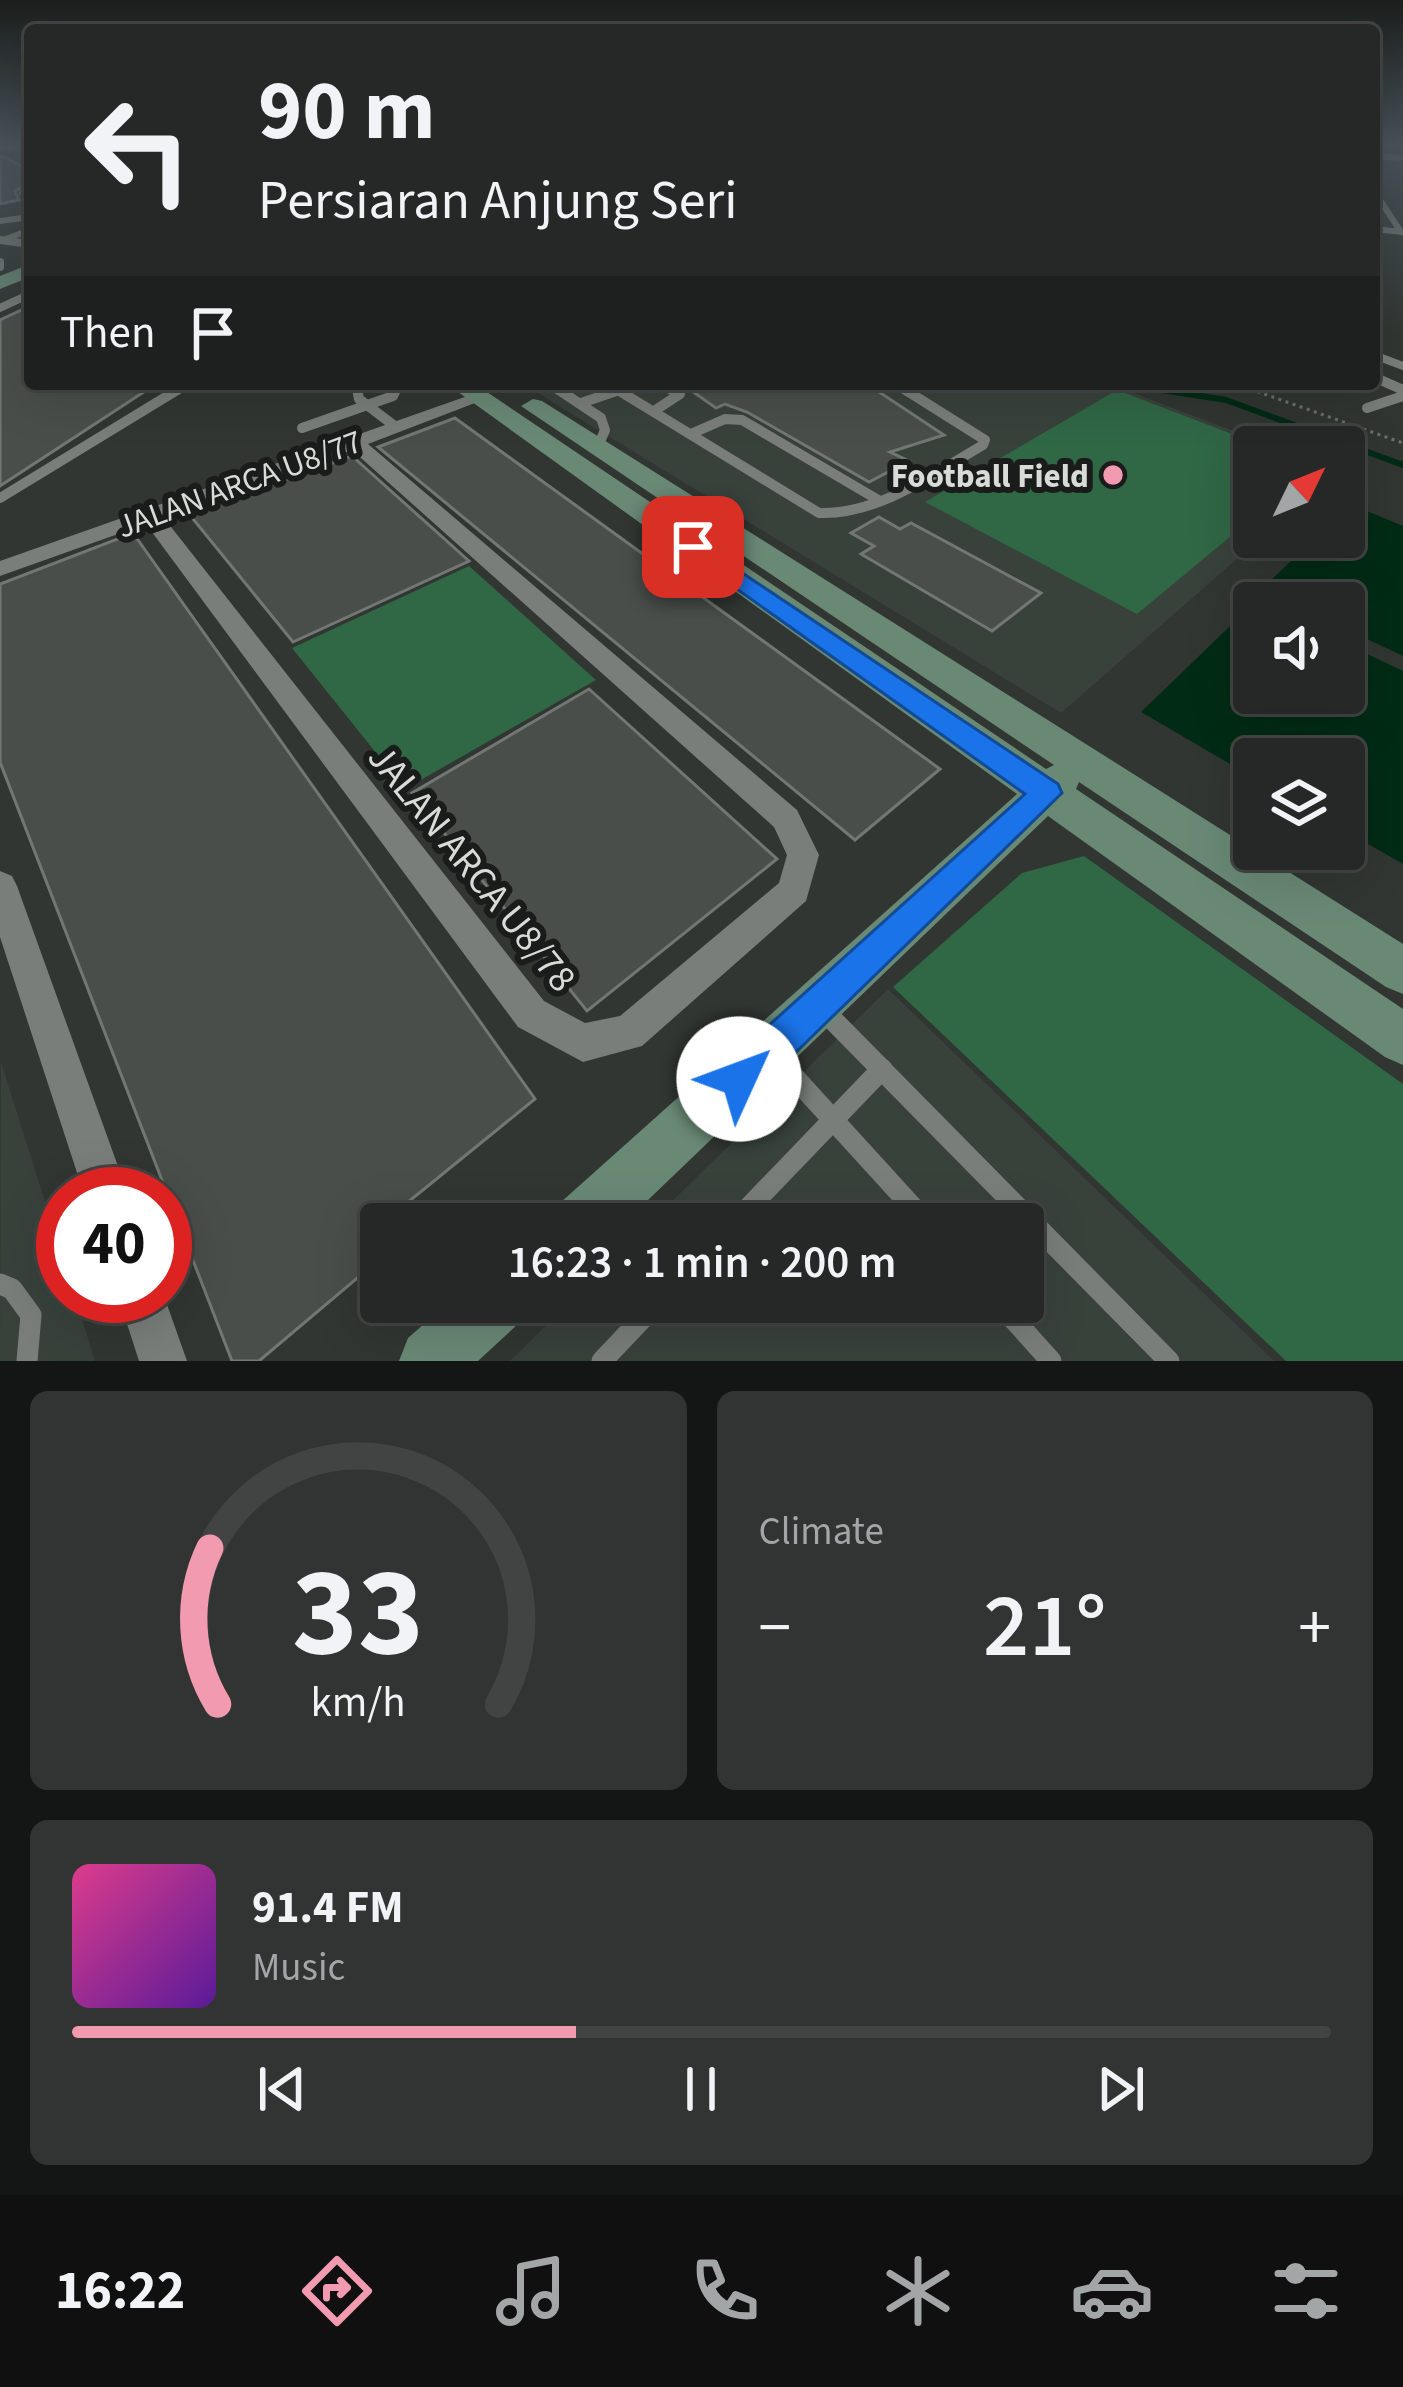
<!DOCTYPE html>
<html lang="en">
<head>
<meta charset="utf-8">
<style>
  :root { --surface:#252826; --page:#313432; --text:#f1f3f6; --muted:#a3a6a7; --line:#424443; --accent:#f29aaf }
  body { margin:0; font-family:"Source Sans 3",sans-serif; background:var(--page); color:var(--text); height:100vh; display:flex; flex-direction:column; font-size:45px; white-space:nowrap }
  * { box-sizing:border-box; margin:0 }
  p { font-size:39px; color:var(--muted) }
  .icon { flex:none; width:66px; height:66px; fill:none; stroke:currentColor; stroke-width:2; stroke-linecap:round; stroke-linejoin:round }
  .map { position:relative; height:1361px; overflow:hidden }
  .sheet { display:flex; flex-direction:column; gap:30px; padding:30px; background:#141615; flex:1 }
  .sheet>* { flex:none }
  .hud { position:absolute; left:24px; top:24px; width:1356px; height:366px; border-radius:12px; box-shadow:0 12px 48px #0002,0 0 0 3px var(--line); background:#252826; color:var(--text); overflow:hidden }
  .needle { width:78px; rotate:47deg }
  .buttons { position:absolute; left:1233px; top:426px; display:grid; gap:24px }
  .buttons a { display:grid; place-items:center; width:132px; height:132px; border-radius:12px; background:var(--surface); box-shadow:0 12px 48px #0002,0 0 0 3px var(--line); font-size:60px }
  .speed { position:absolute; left:36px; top:1167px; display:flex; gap:24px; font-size:60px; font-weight:700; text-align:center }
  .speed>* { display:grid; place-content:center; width:156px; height:156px; border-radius:50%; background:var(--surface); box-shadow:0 12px 48px #0002,0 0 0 3px var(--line); line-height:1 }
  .speed .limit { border:18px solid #d22; background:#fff; color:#111 }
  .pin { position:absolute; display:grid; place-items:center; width:102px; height:102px; color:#fff; margin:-51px; border-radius:24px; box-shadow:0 6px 18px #0006 }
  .me { position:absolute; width:132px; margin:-66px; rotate:47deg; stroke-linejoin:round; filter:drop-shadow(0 0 9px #0008) }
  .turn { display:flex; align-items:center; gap:42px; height:252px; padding:0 36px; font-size:54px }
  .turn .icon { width:156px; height:156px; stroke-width:2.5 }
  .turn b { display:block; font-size:84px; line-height:102px }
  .then { display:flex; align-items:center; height:114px; padding:0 36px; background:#0003; gap:24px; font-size:45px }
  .big { font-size:90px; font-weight:600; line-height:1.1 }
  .sheet .tile { flex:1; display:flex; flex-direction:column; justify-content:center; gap:18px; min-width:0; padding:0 42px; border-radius:18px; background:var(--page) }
  .sheet .dial { align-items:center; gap:0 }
  .dial svg { height:312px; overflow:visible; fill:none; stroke:var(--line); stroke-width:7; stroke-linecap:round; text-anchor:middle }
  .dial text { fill:var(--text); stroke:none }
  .song { display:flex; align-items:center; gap:36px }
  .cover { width:144px; height:144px; border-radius:18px; background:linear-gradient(135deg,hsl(330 70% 55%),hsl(270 70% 35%)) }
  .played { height:12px; border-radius:6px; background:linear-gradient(90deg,var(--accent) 40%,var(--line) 40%) }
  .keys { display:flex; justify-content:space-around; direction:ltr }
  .heat { display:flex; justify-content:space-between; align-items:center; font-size:66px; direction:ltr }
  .sheet .tiles { flex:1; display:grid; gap:30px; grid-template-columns:1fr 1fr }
  .tile:last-child { grid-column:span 2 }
  .trip { position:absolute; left:360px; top:1203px; width:684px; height:120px; border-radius:12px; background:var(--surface); box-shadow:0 12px 48px #0002,0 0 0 3px var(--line); font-weight:600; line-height:120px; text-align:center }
  .tabs { display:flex; height:192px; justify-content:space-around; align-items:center; background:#0f100f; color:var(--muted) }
  .tabs .icon { width:84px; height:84px }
  .tabs .on { color:var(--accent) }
  .tabs b { font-size:54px; color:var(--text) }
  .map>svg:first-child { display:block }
</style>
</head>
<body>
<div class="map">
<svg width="1403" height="1361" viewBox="0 0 1403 1361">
  <rect width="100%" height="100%" fill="#313632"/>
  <g fill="#38423b">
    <polygon points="523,384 1110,384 1275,447 1254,447 1254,537 1262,537 1061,713"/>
    <polygon points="888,989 1274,1361 510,1361 570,1302 1023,1302 1023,1224 649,1224"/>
    <polygon points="1,1062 63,1259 63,1296 75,1296 95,1361 0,1361"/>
  </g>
  <g fill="#306745">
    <polygon points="1117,390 1266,447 1254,447 1254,517 1137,614 925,502"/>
    <polygon points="469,566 596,680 405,789 292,648"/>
    <polygon points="1084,856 1403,1084 1403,1361 1286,1361 893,987 1022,873"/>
  </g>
  <g fill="#022b15">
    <polygon points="1350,504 1403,526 1403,656 1344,628 1344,603 1291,603 1262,589 1316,537 1344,537 1344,510"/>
    <polygon points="1254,603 1254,693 1344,693 1344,643 1403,671 1403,864 1344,830 1344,759 1254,759 1254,778 1141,712"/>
  </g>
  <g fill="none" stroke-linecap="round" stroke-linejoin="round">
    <polyline stroke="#022b15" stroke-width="6" points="1123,384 1226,400 1403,465"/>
  </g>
  <g fill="#494e4b" stroke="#717773" stroke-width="3">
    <polygon points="0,155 30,170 30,183 15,191 19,200 0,204"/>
    <polygon points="30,306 30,384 156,384 0,486 0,320"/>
    <polygon points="682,384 867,384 944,435 890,452 909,461 869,482 747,412 725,404 716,408"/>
    <polygon points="455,418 712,604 940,769 855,840 378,447"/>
    <polygon points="352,456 469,561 293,642 189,514"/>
    <polygon points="879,517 900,529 911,523 1041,593 992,631 861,554 874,546 851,533"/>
    <polygon points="133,533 535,1099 381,1224 381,1258 259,1361 232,1361 0,762 0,584"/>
    <polygon points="589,689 777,859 587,1011 412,793"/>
  </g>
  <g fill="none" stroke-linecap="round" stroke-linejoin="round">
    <polyline stroke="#6a6f6b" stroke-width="3" stroke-dasharray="3 4.5" stroke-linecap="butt" points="1236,384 1403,443"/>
    <g stroke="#797e7a" stroke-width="6">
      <polyline points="0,147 30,149"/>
      <polyline points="1374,156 1403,158"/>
      <polyline points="30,190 22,193 30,197"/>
      <polyline points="1374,191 1401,232"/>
      <polyline points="0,221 30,217"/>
      <polyline points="1374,229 1403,232"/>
      <polyline points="3,240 30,230"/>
    </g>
    <g stroke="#797e7a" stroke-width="8">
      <polyline points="0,262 0,267"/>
      <polyline points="0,308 30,294"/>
      <polyline points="1374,355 1403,366"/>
    </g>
    <g stroke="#797e7a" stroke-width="10">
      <polyline points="1374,377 1403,390"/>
      <polyline points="356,384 359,399 396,427"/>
      <polyline points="550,384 601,418 605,430 597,449"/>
      <path d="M608 384 819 513C879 515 933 474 983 445L985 440 896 384"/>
      <polyline points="581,403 637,384"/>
      <polyline points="1367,408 1403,396"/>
      <polyline points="654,411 680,394 660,384"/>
      <polyline points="302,428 393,396 395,392 385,384"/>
      <polyline points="693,433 725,419 742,420 880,501"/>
      <polyline points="0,498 187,384"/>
    </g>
    <g stroke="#797e7a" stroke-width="21">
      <polyline points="822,1009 1169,1361"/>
      <polyline points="774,1055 928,1224"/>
      <polyline points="733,1224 882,1069"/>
      <polyline points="0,1284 12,1289 31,1315 27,1361"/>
      <polyline points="998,1302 1051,1361"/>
      <polyline points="602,1361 658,1302"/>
    </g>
    <g fill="#797e7a" fill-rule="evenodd">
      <polygon points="0,236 30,240 30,248 0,244"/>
      <path d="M473 394 488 398 368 444 797 810 819 855 806 901 642 1046 583 1062 518 1027 146 524 0 576V561ZM352 450 774 827 787 855 779 883 620 1016 585 1023 544 1001 164 518Z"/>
      <polygon points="0,871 12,876 17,886 128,1194 84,1194 0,937"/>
      <polygon points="118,1296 164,1296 187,1361 139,1361"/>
    </g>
    <g fill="#698975" fill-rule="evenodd">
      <polygon points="30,264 30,277 0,289 0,276"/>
      <polygon points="447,384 475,384 1046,769 1054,765 521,406 533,399 542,401 1403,944 1403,994 1386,987 1079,782 1076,789 1403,1009 1403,1065 1385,1057 1048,816 623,1224 552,1224 560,1203 1017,794"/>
      <polygon points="449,1302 527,1302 518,1324 478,1361 399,1361 408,1338"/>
    </g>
  </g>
  <linearGradient id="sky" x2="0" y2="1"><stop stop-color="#1b1e1c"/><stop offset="0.43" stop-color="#48525a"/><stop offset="1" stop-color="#48525a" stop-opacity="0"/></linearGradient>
  <rect width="1403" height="336" fill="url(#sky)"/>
  <polygon fill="#1a73e8" stroke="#114b97" stroke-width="3" points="693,540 1058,784 1062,793 753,1094 739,1099 725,1094 719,1079 725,1065 1025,794 685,552 682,547"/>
  <circle fill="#f29aaf" stroke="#1a1c1b" stroke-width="4.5" cx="1113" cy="475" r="12"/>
  <g text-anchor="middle" stroke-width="12" stroke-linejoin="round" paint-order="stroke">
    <g font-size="33" font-weight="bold" fill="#d8dbd8" stroke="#1a1c1b" text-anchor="end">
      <text x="1089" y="487">Football Field</text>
    </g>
    <g font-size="33" fill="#d8dbd8" stroke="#1a1c1b">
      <text transform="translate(239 483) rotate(-20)" y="12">JALAN ARCA U8/77</text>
    </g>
    <g font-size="39" fill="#d8dbd8" stroke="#1a1c1b">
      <text transform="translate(473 867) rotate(51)" y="14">JALAN ARCA U8/78</text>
    </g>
  </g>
</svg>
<div class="buttons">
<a><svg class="needle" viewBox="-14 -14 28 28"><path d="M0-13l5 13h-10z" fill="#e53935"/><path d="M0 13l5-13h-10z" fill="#a3a6a7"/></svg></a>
<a><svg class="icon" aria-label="sound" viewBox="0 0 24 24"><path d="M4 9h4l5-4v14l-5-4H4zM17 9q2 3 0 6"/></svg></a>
<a><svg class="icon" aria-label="layers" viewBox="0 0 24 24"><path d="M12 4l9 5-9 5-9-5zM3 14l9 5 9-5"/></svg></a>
</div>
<div class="speed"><div class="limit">40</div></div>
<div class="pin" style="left:693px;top:547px;background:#d93025"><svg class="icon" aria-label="arrive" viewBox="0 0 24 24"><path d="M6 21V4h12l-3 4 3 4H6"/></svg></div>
<svg class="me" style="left:739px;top:1079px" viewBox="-20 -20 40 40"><circle r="19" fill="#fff"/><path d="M0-13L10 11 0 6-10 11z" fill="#1a73e8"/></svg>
<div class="trip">16:23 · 1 min · 200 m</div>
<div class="hud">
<div class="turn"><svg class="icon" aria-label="left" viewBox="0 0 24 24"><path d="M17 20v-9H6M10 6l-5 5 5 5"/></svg><div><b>90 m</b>Persiaran Anjung Seri</div></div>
<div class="then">Then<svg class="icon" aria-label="arrive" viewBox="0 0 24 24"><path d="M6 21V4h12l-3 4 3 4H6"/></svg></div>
</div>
</div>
<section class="sheet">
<div class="tiles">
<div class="tile dial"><svg viewBox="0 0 100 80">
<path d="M14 69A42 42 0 1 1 86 69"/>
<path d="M14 69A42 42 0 0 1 12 29" stroke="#f29aaf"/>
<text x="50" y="56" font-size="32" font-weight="700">33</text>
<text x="50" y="72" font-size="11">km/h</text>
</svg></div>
<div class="tile"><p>Climate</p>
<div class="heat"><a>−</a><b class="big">21°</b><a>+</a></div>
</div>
<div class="tile">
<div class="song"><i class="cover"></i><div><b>91.4 FM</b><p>Music</p></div></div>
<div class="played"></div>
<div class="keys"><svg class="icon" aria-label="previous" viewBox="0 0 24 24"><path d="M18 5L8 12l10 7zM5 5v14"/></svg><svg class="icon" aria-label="pause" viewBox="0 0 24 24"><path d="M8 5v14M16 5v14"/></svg><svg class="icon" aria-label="next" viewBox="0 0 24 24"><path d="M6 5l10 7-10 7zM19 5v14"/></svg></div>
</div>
</div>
</section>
<nav class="tabs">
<b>16:22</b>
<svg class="icon on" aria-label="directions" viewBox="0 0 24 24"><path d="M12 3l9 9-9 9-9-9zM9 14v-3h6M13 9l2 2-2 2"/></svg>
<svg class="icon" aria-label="music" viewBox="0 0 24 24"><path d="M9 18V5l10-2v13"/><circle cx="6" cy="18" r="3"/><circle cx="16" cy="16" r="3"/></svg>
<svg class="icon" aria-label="phone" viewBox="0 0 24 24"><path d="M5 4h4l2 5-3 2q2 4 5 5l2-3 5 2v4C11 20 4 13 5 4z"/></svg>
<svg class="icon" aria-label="climate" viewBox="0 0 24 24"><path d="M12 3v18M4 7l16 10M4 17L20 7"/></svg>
<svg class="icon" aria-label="car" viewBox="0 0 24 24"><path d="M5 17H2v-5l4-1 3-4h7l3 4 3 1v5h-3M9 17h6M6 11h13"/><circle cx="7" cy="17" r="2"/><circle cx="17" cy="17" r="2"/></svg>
<svg class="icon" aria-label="filters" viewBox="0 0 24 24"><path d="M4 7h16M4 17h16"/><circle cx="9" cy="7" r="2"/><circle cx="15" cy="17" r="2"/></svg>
</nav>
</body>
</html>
